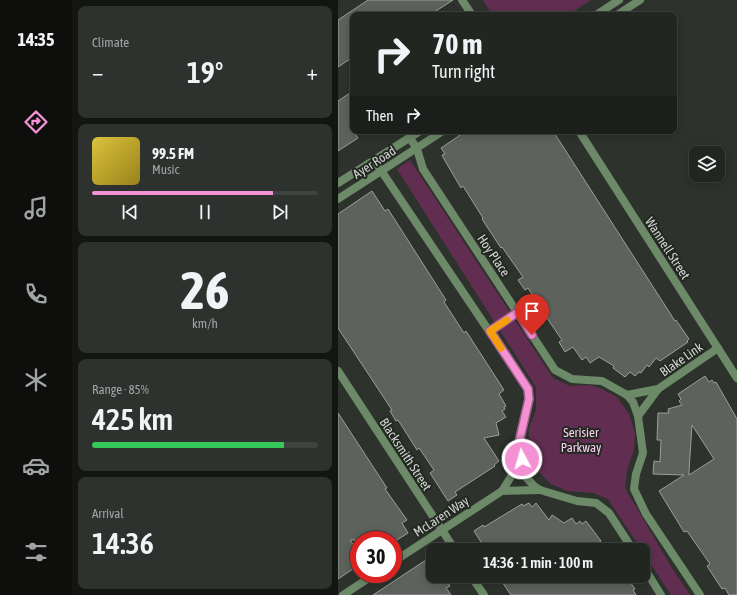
<!DOCTYPE html>
<html lang="en">
<head>
<meta charset="utf-8">
<style>
  :root { --surface:#222621; --page:#2e322e; --text:#f1f3f6; --muted:#a2a5a5; --line:#3f433f; --accent:#f491d4 }
  body { margin:0; font-family:"Asap Condensed",sans-serif; background:var(--page); color:var(--text); height:100vh; display:flex; flex-direction:column; font-size:15px; white-space:nowrap }
  * { box-sizing:border-box; margin:0 }
  p { font-size:13px; color:var(--muted) }
  .icon { flex:none; width:22px; height:22px; fill:none; stroke:currentColor; stroke-width:2; stroke-linecap:round; stroke-linejoin:round }
  .map { position:relative; flex:1; overflow:hidden }
  .panel { display:flex; flex-direction:column; gap:6px; padding:6px; background:#131512; width:266px }
  .panel>* { flex:none }
  .hud { position:absolute; left:12px; top:12px; width:327px; height:122px; border-radius:8px; box-shadow:0 2px 10px #0003,0 0 0 1px var(--line); background:#222621; color:var(--text); overflow:hidden }
  .controls { position:absolute; left:351px; top:146px; display:grid; gap:8px }
  .controls a { display:grid; place-items:center; width:36px; height:36px; border-radius:8px; background:var(--surface); box-shadow:0 2px 10px #0003,0 0 0 1px var(--line); font-size:20px }
  .speed { position:absolute; left:12px; top:531px; display:flex; gap:8px; font-size:20px; font-weight:700; text-align:center }
  .speed>* { display:grid; place-content:center; width:52px; height:52px; border-radius:50%; background:var(--surface); box-shadow:0 2px 10px #0003,0 0 0 1px var(--line); line-height:1 }
  .speed .limit { border:6px solid #d22; background:#fff; color:#111 }
  .pin { position:absolute; display:grid; place-items:center; width:34px; height:34px; color:#fff; margin:-41px -17px; border-radius:50% 50% 50% 0; rotate:-45deg; box-shadow:0 0 4px #0007 }
  .pin .icon { rotate:45deg }
  .me { position:absolute; width:44px; margin:-22px; rotate:354deg; stroke-linejoin:round; filter:drop-shadow(0 0 3px #0008) }
  .turn { display:flex; align-items:center; gap:14px; height:84px; padding:0 16px; font-size:18px }
  .turn .icon { width:52px; height:52px; stroke-width:2.5 }
  .turn b { display:block; font-size:28px; line-height:34px }
  .then { display:flex; align-items:center; height:38px; padding:0 16px; background:#0003; gap:8px; font-size:15px }
  .big { font-size:30px; font-weight:600; line-height:1.1 }
  .panel .card { flex:1; display:flex; flex-direction:column; justify-content:center; gap:6px; min-width:0; padding:0 14px; border-radius:8px; background:var(--page) }
  .panel .dial { align-items:center; gap:0 }
  .dial b { font-size:52px; line-height:1 }
  .song { display:flex; align-items:center; gap:12px }
  .cover { width:48px; height:48px; border-radius:6px; background:linear-gradient(135deg,hsl(50 70% 55%),hsl(50 70% 35%)) }
  .played { height:4px; border-radius:2px; background:linear-gradient(90deg,var(--accent) 80%,var(--line) 80%) }
  .keys { display:flex; justify-content:space-around; direction:ltr }
  .heat { display:flex; justify-content:space-between; align-items:center; font-size:22px; direction:ltr }
  .charge { height:6px; border-radius:3px; background:linear-gradient(90deg,#34c759 85%,var(--line) 0) }
  .trip { position:absolute; left:88px; top:543px; width:224px; height:40px; border-radius:8px; background:var(--surface); box-shadow:0 2px 10px #0003,0 0 0 1px var(--line); font-weight:600; line-height:40px; text-align:center }
  main { display:flex; flex:1; min-height:0 }
  .tabs { display:flex; flex-direction:column; width:72px; justify-content:space-around; align-items:center; background:#0e0f0d; color:var(--muted) }
  .tabs .icon { width:28px; height:28px }
  .tabs .on { color:var(--accent) }
  .tabs b { font-size:18px; color:var(--text) }
  .map>svg:first-child { display:block }
</style>
</head>
<body>
<main>
<nav class="tabs">
<b>14:35</b>
<svg class="icon on" aria-label="directions" viewBox="0 0 24 24"><path d="M12 3l9 9-9 9-9-9zM9 14v-3h6M13 9l2 2-2 2"/></svg>
<svg class="icon" aria-label="music" viewBox="0 0 24 24"><path d="M9 18V5l10-2v13"/><circle cx="6" cy="18" r="3"/><circle cx="16" cy="16" r="3"/></svg>
<svg class="icon" aria-label="phone" viewBox="0 0 24 24"><path d="M5 4h4l2 5-3 2q2 4 5 5l2-3 5 2v4C11 20 4 13 5 4z"/></svg>
<svg class="icon" aria-label="climate" viewBox="0 0 24 24"><path d="M12 3v18M4 7l16 10M4 17L20 7"/></svg>
<svg class="icon" aria-label="car" viewBox="0 0 24 24"><path d="M5 17H2v-5l4-1 3-4h7l3 4 3 1v5h-3M9 17h6M6 11h13"/><circle cx="7" cy="17" r="2"/><circle cx="17" cy="17" r="2"/></svg>
<svg class="icon" aria-label="filters" viewBox="0 0 24 24"><path d="M4 7h16M4 17h16"/><circle cx="9" cy="7" r="2"/><circle cx="15" cy="17" r="2"/></svg>
</nav>
<section class="panel">
<div class="card"><p>Climate</p>
<div class="heat"><a>−</a><b class="big">19°</b><a>+</a></div>
</div>
<div class="card">
<div class="song"><i class="cover"></i><div><b>99.5 FM</b><p>Music</p></div></div>
<div class="played"></div>
<div class="keys"><svg class="icon" aria-label="previous" viewBox="0 0 24 24"><path d="M18 5L8 12l10 7zM5 5v14"/></svg><svg class="icon" aria-label="pause" viewBox="0 0 24 24"><path d="M8 5v14M16 5v14"/></svg><svg class="icon" aria-label="next" viewBox="0 0 24 24"><path d="M6 5l10 7-10 7zM19 5v14"/></svg></div>
</div>
<div class="card dial"><b>26</b><p>km/h</p></div>
<div class="card"><p>Range · 85%</p><b class="big">425 km</b><div class="charge"></div></div>
<div class="card"><p>Arrival</p><b class="big">14:36</b></div>
</section>
<div class="map">
<svg width="399" height="595" viewBox="0 0 399 595">
  <rect width="100%" height="100%" fill="#2d322c"/>
  <g fill="#612e51">
    <polygon points="145,0 253,0 230,15 154,15"/>
    <polygon points="72,160 215,378 232,386 252,385 264,389 279,397 291,414 297,433 296,450 289,470 287,488 332,565 352,595 333,595 270,499 255,493 229,491 213,484 199,470 191,451 191,428 198,410 198,387 59,169"/>
  </g>
  <g fill="#5d625c" stroke="#9aa099" fill-rule="evenodd">
    <polygon points="30,0 115,0 92,15 15,15 15,57 0,67 0,20"/>
    <polygon points="15,91 15,131 20,138 0,151 0,101"/>
    <polygon points="128,131 215,131 337,321 338,320 351,339 349,341 350,342 322,361 318,358 311,367 309,365 303,373 301,372 297,376 292,372 287,377 275,368 276,366 261,357 252,363 248,357 244,360 235,347 227,352 221,342 224,340 211,321 190,288 187,290 180,280 185,277 164,247 163,248 144,219 145,218 125,186 123,188 106,159 104,155 107,154 103,148"/>
    <polygon points="34,191 47,211 50,209 108,300 106,302 126,333 128,331 166,390 161,394 168,406 166,407 167,409 164,411 168,417 158,423 161,435 146,438 161,461 156,465 157,466 117,492 119,495 110,501 92,473 96,470 81,448 79,450 60,420 58,421 52,411 54,410 0,328 0,214"/>
    <path d="M367 376 371 382 374 380 376 383 378 382 399 419V595H391L387 588 384 589 369 566 372 564 349 531 346 532 321 491 346 475 315 474 316 461 322 462 323 440H319L320 413H331L330 409 344 405 341 401 343 399 340 394ZM354 425 376 459 351 475V471Z"/>
    <polygon points="0,413 49,488 47,489 69,520 64,523 70,533 59,540 12,540 21,553 21,565 0,579"/>
    <polygon points="191,503 194,507 198,503 211,520 214,515 226,523 234,518 238,524 242,521 244,524 248,521 263,541 260,543 262,546 256,550 148,550 136,531 145,525 146,527 184,504 185,506"/>
    <polygon points="91,558 95,564 95,576 105,576 112,586 108,588 113,595 35,595"/>
    <polygon points="160,576 219,576 224,583 235,576 288,576 297,589 295,590 298,595 173,595"/>
  </g>
  <g fill="none" stroke-linecap="round" stroke-linejoin="round">
    <polyline stroke="#6c8968" stroke-width="7" points="152,331 180,312"/>
    <g stroke="#6c8968" stroke-width="8">
      <polyline points="124,0 134,15"/>
      <polyline points="258,15 281,0"/>
      <polyline points="279,15 302,0"/>
      <polyline points="241,131 399,378"/>
      <polyline points="72,138 79,149 85,169 217,370 234,379 264,381 289,395 295,402 300,416 305,453 298,474 296,489 308,514 362,595"/>
      <polyline points="36,160 190,389 191,399 182,438 186,475 196,486 202,490 239,501 258,503 271,513 295,550"/>
      <polyline points="0,183 82,131"/>
      <polyline points="0,199 105,131"/>
      <polyline points="0,371 117,550"/>
      <polyline points="289,395 320,389"/>
      <polyline points="300,416 320,389 380,348"/>
      <polyline points="164,491 202,490"/>
      <polyline points="55,562 164,491 184,459"/>
      <polyline points="305,566 323,595"/>
      <polyline points="133,576 146,595"/>
      <polyline points="5,595 37,574"/>
    </g>
  </g>
  <g fill="none" stroke-linecap="round" stroke-linejoin="round">
    <defs>
      <polyline id="route" points="184,459 182,438 191,399 190,389 152,331 180,312 194,335"/>
    </defs>
    <use href="#route" stroke="#9f5e8a" stroke-width="10"/>
    <use href="#route" stroke="#f491d4" stroke-width="7"/>
    <polyline stroke="#f59e0b" stroke-width="7" points="163,348 152,331 169,320"/>
  </g>
  <g text-anchor="middle" stroke-width="4" stroke-linejoin="round" paint-order="stroke">
    <g font-size="13" fill="#d3d6d2" stroke="#232822">
      <text transform="translate(36 162) rotate(-33)" y="5">Ayer Road</text>
      <text transform="translate(330 248) rotate(57)" y="5">Wannell Street</text>
      <text transform="translate(156 255) rotate(56)" y="5">Hoy Place</text>
      <text transform="translate(343 359) rotate(-35)" y="5">Blake Link</text>
      <text transform="translate(68 454) rotate(57)" y="5">Blacksmith Street</text>
      <text transform="translate(103 516) rotate(-33)" y="5">McLaren Way</text>
    </g>
    <g font-size="13" fill="#facce9" stroke="#232822">
      <text x="243" y="437">Serisier<tspan x="243" dy="15">Parkway</tspan></text>
    </g>
  </g>
</svg>
<div class="controls">
<a><svg class="icon" aria-label="layers" viewBox="0 0 24 24"><path d="M12 4l9 5-9 5-9-5zM3 14l9 5 9-5"/></svg></a>
</div>
<div class="speed"><div class="limit">30</div></div>
<div class="pin" style="left:194px;top:335px;background:#d93025"><svg class="icon" aria-label="arrive" viewBox="0 0 24 24"><path d="M6 21V4h12l-3 4 3 4H6"/></svg></div>
<svg class="me" style="left:184px;top:459px" viewBox="-20 -20 40 40"><circle r="17" fill="#f491d4" stroke="#fff" stroke-width="3"/><path d="M0-11L8 9 0 5-8 9z" fill="#fff"/></svg>
<div class="trip">14:36 · 1 min · 100 m</div>
<div class="hud">
<div class="turn"><svg class="icon" aria-label="right" viewBox="0 0 24 24"><path d="M7 20v-9h11M14 6l5 5-5 5"/></svg><div><b>70 m</b>Turn right</div></div>
<div class="then">Then<svg class="icon" aria-label="right" viewBox="0 0 24 24"><path d="M7 20v-9h11M14 6l5 5-5 5"/></svg></div>
</div>
</div>
</main>
</body>
</html>
